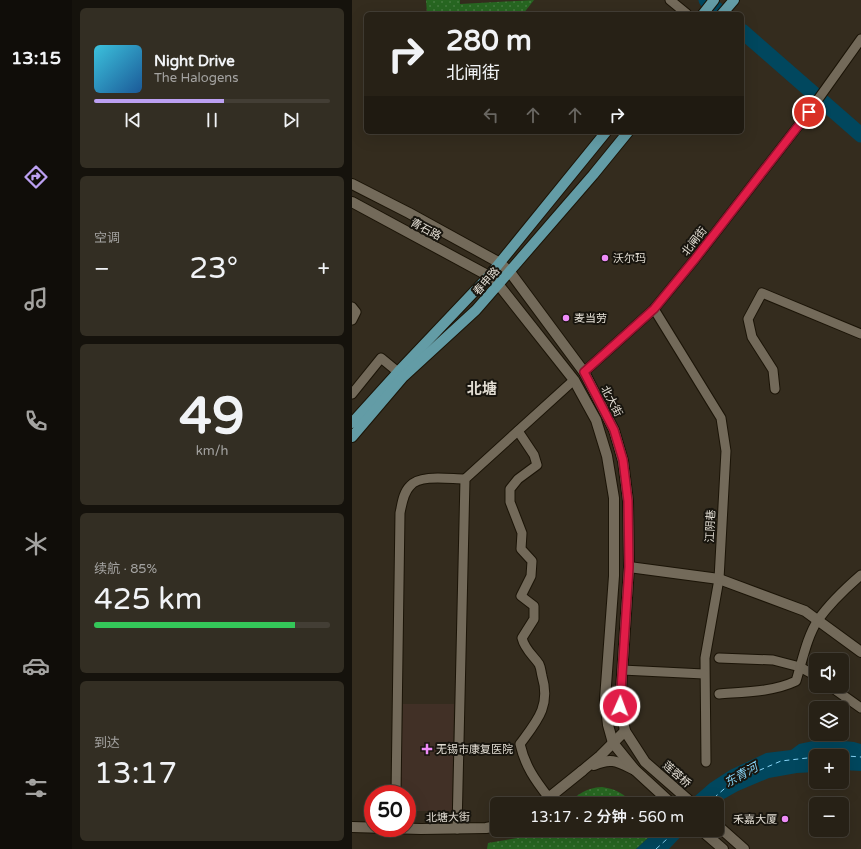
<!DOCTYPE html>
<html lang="zh">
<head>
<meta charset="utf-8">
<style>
  :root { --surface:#272116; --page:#332e23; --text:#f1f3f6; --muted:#a4a3a1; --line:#433e35; --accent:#bca0f2 }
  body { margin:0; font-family:"Varela Round","Noto Sans SC",sans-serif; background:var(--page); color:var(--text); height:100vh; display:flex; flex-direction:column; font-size:15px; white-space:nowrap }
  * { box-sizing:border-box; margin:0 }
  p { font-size:13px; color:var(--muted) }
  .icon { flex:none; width:22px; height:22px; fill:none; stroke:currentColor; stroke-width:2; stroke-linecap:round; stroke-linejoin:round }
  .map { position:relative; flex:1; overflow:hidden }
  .sheet { display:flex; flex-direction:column; gap:8px; padding:8px; background:#15120c; width:280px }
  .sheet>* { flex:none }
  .top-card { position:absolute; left:12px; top:12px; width:380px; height:122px; border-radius:6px; box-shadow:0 4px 16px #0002,0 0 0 1px var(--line); background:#272116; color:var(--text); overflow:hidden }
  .tools { position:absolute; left:457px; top:653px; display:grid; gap:8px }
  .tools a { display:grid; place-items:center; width:40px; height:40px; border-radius:6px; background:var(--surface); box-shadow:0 4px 16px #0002,0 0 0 1px var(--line); font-size:20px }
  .speed { position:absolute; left:12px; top:785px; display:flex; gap:8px; font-size:20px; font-weight:700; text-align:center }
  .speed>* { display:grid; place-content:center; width:52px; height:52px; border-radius:50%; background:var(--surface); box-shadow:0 4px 16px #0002,0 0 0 1px var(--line); line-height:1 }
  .speed .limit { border:6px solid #d22; background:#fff; color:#111 }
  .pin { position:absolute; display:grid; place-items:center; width:34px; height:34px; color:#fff; margin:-17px; border:2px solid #fff; border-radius:50%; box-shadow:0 1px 4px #0007 }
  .me { position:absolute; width:44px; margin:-22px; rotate:2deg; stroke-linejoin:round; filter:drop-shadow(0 0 3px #0008) }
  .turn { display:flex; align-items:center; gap:14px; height:84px; padding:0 16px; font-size:18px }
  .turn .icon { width:52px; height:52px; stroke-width:2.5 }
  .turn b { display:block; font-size:28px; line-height:34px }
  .lanes { display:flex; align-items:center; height:38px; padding:0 16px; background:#0003; justify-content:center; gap:20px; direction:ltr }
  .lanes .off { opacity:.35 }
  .big { font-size:30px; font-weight:600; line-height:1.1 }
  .sheet .widget { flex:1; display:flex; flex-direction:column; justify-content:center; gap:6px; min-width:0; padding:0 14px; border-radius:6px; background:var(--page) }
  .sheet .dial { align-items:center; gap:0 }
  .dial b { font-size:52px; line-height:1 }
  .song { display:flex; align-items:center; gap:12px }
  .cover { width:48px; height:48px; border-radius:6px; background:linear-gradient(135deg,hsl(190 70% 55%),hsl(210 70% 35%)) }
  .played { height:4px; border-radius:2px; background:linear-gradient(90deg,var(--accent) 55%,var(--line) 55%) }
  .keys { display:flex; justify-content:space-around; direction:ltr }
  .heat { display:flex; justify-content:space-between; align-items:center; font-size:22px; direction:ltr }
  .charge { height:6px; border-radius:3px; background:linear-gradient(90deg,#34c759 85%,var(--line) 0) }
  .trip { position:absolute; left:138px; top:797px; width:234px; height:40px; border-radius:6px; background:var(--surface); box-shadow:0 4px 16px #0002,0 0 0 1px var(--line); font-weight:600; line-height:40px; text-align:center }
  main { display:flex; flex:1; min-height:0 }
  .tabs { display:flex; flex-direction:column; width:72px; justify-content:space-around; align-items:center; background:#100d09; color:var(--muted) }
  .tabs .icon { width:28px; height:28px }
  .tabs .active { color:var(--accent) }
  .tabs b { font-size:18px; color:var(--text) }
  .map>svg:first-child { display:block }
</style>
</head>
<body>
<main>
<nav class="tabs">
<b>13:15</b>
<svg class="icon active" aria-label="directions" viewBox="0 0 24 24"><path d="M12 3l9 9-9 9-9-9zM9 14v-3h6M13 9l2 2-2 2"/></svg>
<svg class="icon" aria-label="music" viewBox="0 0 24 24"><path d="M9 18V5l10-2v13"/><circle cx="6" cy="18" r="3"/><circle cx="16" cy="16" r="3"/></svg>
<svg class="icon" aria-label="phone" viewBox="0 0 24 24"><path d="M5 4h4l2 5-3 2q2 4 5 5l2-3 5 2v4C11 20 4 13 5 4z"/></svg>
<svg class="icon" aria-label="climate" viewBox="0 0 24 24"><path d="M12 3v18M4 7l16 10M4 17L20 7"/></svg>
<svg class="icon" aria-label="car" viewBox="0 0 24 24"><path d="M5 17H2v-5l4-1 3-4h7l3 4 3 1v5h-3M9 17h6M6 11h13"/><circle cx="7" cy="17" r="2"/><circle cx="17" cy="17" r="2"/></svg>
<svg class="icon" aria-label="filters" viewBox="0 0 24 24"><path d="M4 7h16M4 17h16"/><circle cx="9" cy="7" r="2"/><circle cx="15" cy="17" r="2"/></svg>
</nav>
<section class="sheet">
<div class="widget">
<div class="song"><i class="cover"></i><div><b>Night Drive</b><p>The Halogens</p></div></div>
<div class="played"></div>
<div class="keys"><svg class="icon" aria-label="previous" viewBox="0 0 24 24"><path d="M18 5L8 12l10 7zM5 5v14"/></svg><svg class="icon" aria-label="pause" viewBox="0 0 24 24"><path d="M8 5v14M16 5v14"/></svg><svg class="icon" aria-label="next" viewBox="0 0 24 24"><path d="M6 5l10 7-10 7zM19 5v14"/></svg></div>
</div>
<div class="widget"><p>空调</p>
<div class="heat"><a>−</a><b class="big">23°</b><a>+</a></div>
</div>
<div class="widget dial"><b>49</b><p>km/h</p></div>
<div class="widget"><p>续航 · 85%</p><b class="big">425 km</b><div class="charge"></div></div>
<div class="widget"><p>到达</p><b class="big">13:17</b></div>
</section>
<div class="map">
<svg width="509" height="849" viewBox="0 0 509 849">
  <defs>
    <pattern id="garden-dots" width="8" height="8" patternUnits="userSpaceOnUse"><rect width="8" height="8" fill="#276621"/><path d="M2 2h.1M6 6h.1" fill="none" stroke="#467b40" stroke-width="1.8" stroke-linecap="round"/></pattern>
  </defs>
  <rect width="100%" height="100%" fill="#342c1e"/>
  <polygon fill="#413026" points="51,704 102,704 100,811 55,811 55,794 48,794"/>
  <g fill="url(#garden-dots)">
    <polygon points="74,0 108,0 108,4 182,0 171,14 75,14"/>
    <path d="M250 787C264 789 272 794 282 804H215C227 794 233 788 250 787Z"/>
    <polygon points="182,830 305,830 284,849 135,849 136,843 171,837"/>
  </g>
  <g fill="#01475e">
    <polygon points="480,740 502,742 509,744 509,771 490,770 490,756 464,756 464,772 445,773 417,778 386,791 363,804 334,804 358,783 378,770 414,753 439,750 447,744 461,741"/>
    <polygon points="305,830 335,830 317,849 284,849"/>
  </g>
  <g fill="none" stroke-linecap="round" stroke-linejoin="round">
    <g stroke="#01475e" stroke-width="15">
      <polyline points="354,0 370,14"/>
      <polyline points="390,31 509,135"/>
    </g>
    <g stroke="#87d4f7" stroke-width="1" stroke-dasharray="5 4" stroke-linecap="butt">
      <polyline points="472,756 481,755 509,757"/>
      <polyline points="355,804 380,782 429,761 464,757"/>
      <polyline points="304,849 325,830"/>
    </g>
    <defs>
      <g id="minor">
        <polyline points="318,0 335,14"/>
        <polyline points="0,307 4,312 0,320"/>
        <polyline points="302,309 369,418 374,451 367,579 353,658 354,762"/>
        <polyline points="232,372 302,309 343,259 457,112 509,39"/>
        <polyline points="423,389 421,370 400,337 396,319 410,293 509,334"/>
        <polyline points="0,394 29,358 46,372"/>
        <path d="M166 431 182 455 185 465 166 479 158 489V502L170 533 169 549 180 561 179 576 169 596 182 606V619L170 638C173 650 181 655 187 664 189 668 189 672 190 676 199 706 185 721 168 744 173 766 183 780 197 798"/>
        <polyline points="367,658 421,660 448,667 464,676"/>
        <polyline points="270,670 352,674"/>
        <polyline points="478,686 509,708"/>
        <path d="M367 694C392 692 421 692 444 681 450 662 455 636 466 620 478 603 494 588 509 575"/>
        <path d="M44 794 48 513C50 504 51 493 58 486 68 474 97 479 113 479"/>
        <polyline points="105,829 113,479 222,380"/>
      </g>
      <g id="tertiary">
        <polyline points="277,567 367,579 453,611 509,652"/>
        <path d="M242 765C260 757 266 762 283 770"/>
        <polyline points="230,771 248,756 273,731"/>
      </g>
      <g id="secondary">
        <polyline points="0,184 57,213 148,263 158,272 232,372 262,430 271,461 276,501 277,567 268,706 273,731 293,762 341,804"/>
        <polyline points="0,202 137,276 146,284 222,380 244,420 255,456 262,498 262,576 253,699 256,725 261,743 283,770 320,804"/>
        <polyline points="189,804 230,771"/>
        <polyline points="365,825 392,849"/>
        <polyline points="0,827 69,829 134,828 145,826"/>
        <polyline points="349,830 371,849"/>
      </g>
      <g id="primary">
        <polyline points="351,14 362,0"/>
        <polyline points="370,14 382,0"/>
        <polyline points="0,423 46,372 137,276 254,132"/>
        <polyline points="0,437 51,377 124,310 241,175 276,132"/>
      </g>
    </defs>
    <use href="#minor" stroke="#1b1407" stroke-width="11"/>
    <use href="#tertiary" stroke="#1b1407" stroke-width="12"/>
    <use href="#secondary" stroke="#1b1407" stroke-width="12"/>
    <use href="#primary" stroke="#1b1407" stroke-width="12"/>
    <use href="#minor" stroke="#736a5a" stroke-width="9"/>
    <use href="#tertiary" stroke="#736a5a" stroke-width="10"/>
    <use href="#secondary" stroke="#736a5a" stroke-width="10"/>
    <use href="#primary" stroke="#639ca6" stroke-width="10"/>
  </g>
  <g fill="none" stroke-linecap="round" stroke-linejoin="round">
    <defs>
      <polyline id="route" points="268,706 277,567 276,501 271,460 262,430 232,372 302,309 343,259 457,112"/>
    </defs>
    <use href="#route" stroke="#92132f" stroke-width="10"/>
    <use href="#route" stroke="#e11d48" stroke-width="7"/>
  </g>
  <g fill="#ee8cf8" stroke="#18150e" stroke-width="1.5">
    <circle cx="253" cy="258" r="4"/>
    <circle cx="214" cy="318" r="4"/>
    <path d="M73 743h4v4h4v4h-4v4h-4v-4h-4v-4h4z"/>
    <circle cx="433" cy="819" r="4"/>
  </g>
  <g text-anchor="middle" stroke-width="4" stroke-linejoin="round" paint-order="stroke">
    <g font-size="11" fill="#e2ddd3" stroke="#18150e">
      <text transform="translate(74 229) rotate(28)" y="4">青石路</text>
      <text transform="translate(342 241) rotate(-52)" y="4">北闸街</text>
      <text transform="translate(134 281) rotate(-49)" y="4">春申路</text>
      <text transform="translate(260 401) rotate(62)" y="4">北大街</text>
      <text transform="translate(358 526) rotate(-87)" y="4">江阴巷</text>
      <text transform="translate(325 774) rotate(41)" y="4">莲蓉桥</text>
      <text transform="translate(96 817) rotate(-1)" y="4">北塘大街</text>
    </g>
    <g font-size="11" fill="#e2ddd3" stroke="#18150e" text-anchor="start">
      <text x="261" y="262">沃尔玛</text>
      <text x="222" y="322">麦当劳</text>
      <text x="84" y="753">无锡市康复医院</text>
      <text x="425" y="823" text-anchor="end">禾嘉大厦</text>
    </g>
    <g font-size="12" font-style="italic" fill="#87d4f7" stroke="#18150e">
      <text transform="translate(389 775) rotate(-29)" y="4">东青河</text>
    </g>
    <g font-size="15" font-weight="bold" fill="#e2ddd3" stroke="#18150e">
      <text x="130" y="394">北塘</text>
    </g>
  </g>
</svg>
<div class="tools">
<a><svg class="icon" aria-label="sound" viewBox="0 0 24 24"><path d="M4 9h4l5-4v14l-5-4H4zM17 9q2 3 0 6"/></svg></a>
<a><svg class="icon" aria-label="layers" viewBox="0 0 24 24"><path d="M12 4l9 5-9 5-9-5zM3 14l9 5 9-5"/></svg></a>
<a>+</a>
<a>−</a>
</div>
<div class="speed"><div class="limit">50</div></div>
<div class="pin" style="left:457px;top:112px;background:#d93025"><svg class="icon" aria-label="arrive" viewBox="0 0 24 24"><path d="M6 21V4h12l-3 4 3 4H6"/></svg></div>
<svg class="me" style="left:268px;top:706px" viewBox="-20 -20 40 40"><circle r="17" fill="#e11d48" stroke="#fff" stroke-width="3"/><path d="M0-11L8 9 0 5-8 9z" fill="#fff"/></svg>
<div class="trip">13:17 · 2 分钟 · 560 m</div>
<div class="top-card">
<div class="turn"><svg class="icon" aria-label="right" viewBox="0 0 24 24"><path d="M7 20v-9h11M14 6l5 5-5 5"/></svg><div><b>280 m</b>北闸街</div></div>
<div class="lanes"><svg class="icon off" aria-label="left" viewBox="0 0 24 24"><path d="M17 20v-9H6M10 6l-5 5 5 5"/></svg><svg class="icon off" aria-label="ahead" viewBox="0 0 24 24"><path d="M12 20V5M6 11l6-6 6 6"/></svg><svg class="icon off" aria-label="ahead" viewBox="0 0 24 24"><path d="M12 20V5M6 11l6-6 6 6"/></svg><svg class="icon" aria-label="right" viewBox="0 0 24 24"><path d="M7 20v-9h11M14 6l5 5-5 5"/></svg></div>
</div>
</div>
</main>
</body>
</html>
